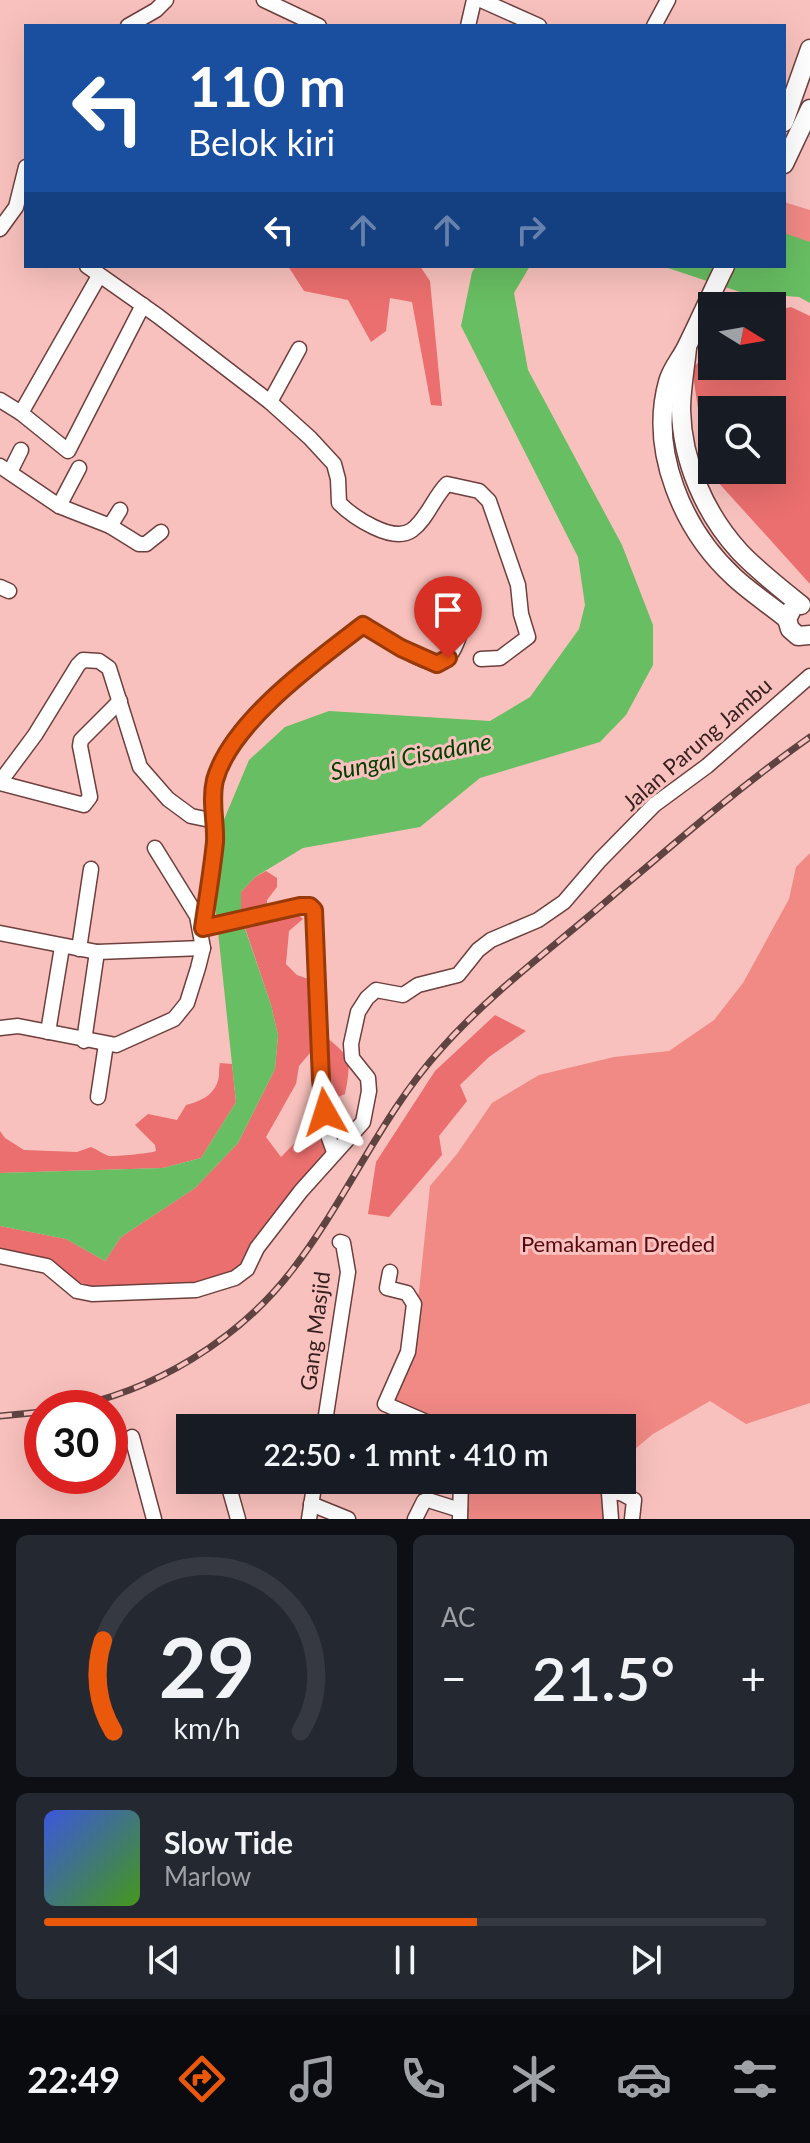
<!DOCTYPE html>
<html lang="id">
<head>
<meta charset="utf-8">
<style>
  :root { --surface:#171b24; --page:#242831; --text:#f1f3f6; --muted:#9ea1a6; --line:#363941; --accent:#ea580c }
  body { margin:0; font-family:Lato,sans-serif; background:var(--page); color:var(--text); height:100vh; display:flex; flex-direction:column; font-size:30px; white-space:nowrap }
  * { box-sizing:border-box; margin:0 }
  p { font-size:26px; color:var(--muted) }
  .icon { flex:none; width:44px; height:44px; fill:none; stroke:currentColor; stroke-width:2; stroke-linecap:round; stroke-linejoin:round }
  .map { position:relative; height:1519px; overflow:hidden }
  .sheet { display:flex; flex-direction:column; gap:16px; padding:16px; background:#0d0f14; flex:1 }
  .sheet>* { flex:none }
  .guide { position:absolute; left:24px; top:24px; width:762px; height:244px; border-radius:0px; box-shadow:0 8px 32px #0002; background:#1a4fa0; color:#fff; overflow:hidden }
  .needle { width:52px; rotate:101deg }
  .buttons { position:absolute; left:698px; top:292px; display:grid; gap:16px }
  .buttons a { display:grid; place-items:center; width:88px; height:88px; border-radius:0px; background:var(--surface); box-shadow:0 8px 32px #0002; font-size:40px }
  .speed { position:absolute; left:24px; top:1390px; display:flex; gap:16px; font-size:40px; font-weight:700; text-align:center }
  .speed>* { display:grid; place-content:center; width:104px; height:104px; border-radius:50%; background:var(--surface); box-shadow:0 8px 32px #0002; line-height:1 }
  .speed .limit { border:12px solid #d22; background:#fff; color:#111 }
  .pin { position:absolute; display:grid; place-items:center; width:68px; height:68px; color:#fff; margin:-82px -34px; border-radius:50% 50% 50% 0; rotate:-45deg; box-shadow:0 0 8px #0007 }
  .pin .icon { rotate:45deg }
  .me { position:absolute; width:88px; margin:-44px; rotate:354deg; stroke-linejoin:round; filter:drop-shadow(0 0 6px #0008) }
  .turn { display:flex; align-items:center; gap:28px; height:168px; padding:0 32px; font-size:36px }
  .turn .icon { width:104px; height:104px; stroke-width:2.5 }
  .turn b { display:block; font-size:56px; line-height:68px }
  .lanes { display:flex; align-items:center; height:76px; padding:0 32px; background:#0003; justify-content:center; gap:40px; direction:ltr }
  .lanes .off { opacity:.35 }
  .big { font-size:60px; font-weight:600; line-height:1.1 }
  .sheet .widget { flex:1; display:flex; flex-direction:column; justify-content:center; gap:12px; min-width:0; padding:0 28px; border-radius:12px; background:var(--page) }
  .sheet .dial { align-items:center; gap:0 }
  .dial svg { height:208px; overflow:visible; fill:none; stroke:var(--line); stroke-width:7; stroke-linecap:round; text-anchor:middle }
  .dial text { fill:var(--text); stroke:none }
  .song { display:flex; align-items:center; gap:24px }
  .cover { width:96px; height:96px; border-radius:12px; background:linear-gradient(135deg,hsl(230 70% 55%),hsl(100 70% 35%)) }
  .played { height:8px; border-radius:4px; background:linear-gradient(90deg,var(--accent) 60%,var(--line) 60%) }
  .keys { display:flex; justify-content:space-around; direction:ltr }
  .heat { display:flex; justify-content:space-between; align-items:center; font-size:44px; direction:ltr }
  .sheet .tiles { flex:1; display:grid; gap:16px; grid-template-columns:1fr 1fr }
  .widget:last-child { grid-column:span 2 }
  .trip { position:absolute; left:176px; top:1414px; width:460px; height:80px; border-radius:0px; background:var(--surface); box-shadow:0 8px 32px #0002; font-weight:600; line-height:80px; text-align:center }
  .menu { display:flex; height:128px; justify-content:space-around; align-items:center; background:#090b0e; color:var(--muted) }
  .menu .icon { width:56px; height:56px }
  .menu .on { color:var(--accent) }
  .menu b { font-size:36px; color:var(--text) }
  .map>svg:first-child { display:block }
</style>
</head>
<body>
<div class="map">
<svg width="810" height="1519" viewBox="0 0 810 1519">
  <rect width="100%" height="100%" fill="#f9c1bd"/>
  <g fill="#f18985">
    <polygon points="784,202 810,210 810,245 784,236"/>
    <polygon points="810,853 810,1403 746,1424 710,1401 653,1434 622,1460 622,1428 428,1428 382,1406 405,1347 419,1292 430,1186 457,1154 492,1103 539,1075 614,1057 669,1051 714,1020 743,983 789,899 796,867"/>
    <polygon points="459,1480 612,1480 611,1519 457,1519"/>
  </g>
  <g fill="#ea6f6e" fill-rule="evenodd">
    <polygon points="288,266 420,266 430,281 442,406 431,405 412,302 390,298 386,331 371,342 348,300 304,291"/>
    <path d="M791 307 810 316V584L707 470 692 368 712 351V366H772V311ZM712 410H772V470H712Z"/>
    <path d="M266 871 277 878V887L267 900V909L297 913 303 919 289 931 286 964 297 975 311 980 319 1031C348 1056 353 1054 345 1094L338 1097C329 1079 328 1062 316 1046L299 1066 296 1084 266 1137 281 1157 325 1112 334 1152 247 1269 210 1287 105 1295 0 1256V1226L66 1239 105 1261 121 1237 195 1188 238 1143 275 1069 278 1035 271 1005 241 916V892L255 877Z"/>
    <polygon points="495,1015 526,1031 489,1057 460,1085 467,1101 439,1136 442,1155 389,1217 368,1214 376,1162 435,1071"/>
    <path d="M220 1063 232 1064 236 1102 201 1158 163 1168 0 1173V1131L5 1138 24 1150 77 1152 91 1147C96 1149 105 1155 109 1156 113 1157 153 1153 156 1151L155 1145 135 1125 148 1114 177 1120 186 1105C201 1101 216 1095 219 1076 219 1072 219 1068 220 1063Z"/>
  </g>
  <g fill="#68be62">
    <polygon points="784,233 810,242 810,303 799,297 743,293 662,266 784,266"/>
    <polygon points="476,266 530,266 514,293 528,370 622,545 653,625 653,665 626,715 600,742 480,778 420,827 303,848 255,877 241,892 241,917 271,1005 278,1035 275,1069 238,1143 195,1188 121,1237 105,1261 66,1239 0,1226 0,1173 163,1168 201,1158 236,1102 215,903 223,822 249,760 285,727 329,711 490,721 530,697 579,629 585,605 578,557 461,326 472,272"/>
  </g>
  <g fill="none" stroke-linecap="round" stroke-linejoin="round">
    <defs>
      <g id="minor">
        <polyline points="264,0 319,26"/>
        <polyline points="481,0 539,26"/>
        <polyline points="128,26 156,10 166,0"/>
        <polyline points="468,26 474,0"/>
        <polyline points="654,26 668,0"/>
        <polyline points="0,229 16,207 26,167"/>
        <path d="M87 266 158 316 270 402 310 438 334 464 338 479 339 503C353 517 393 544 412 530 427 519 434 497 447 484L479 491 489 501 518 585 521 614 528 637 500 658 481 659"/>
        <polyline points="0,400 21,413 68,451 143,305"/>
        <polyline points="270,402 299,349"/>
        <polyline points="21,413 99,276"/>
        <polyline points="0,466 59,506 110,526 139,544 146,544 161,532"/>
        <polyline points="10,472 21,450"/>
        <polyline points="59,506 79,468"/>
        <polyline points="110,526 120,510"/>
        <polyline points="0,587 9,591"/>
        <path d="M0 782 35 735 78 665 83 660 99 661 109 668 140 767 168 799 191 816 215 821C214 809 212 796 214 784 225 727 318 659 363 625 378 632 428 671 443 662 454 656 460 633 464 622"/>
        <polyline points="0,783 84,805 90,797 80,746 81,740 120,701"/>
        <polyline points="203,928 215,841 215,821"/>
        <polyline points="201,929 300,906 310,906 314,910 321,1080 329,1138 334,1152"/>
        <polyline points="0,933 97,952 203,948"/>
        <polyline points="79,949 91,869"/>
        <polyline points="0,1028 18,1026 116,1045 174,1019 187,1003 198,968 203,948 197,916 155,848"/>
        <polyline points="48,1032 62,947"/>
        <polyline points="84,1041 97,952"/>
        <polyline points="98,1097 106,1044"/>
        <polyline points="0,1256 47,1266 77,1291 92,1294 196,1290 235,1278 247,1269 257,1248 301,1191 363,1122 369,1091 368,1078 352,1058 351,1044 358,1012 367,998 376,990 403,995 418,985 458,975 478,950 491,940 538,920 564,902 600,860 654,805 707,766 810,676"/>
        <polyline points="390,1272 387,1288 407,1293 414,1304 408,1352 385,1404 440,1428"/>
        <polyline points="324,1428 348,1272 343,1243 340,1242"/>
        <polyline points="132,1437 154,1519"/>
        <polyline points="227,1480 238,1519"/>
        <polyline points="608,1480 611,1519"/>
        <polyline points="609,1491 623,1494 634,1500 632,1519"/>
        <polyline points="311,1504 348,1519"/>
        <polyline points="309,1519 315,1480"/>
        <polyline points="415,1519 424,1501 428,1500 460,1510"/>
        <polyline points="460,1519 461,1480"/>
      </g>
      <g id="tertiary">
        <polyline points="784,122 810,49"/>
        <polyline points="784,164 810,109"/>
        <path d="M725 266C712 292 701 318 688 344 682 358 672 367 668 382 649 451 683 530 734 577 750 592 770 605 787 619"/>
        <path d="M687 348C685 369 681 390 681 410 682 461 705 514 740 552 758 571 780 588 801 605"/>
        <polyline points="792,609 787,619 790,629 798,636 810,635"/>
      </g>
    </defs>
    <use href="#minor" stroke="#6d3f3d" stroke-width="17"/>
    <use href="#tertiary" stroke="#6d3f3d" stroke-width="21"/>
    <use href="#minor" stroke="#fff" stroke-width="14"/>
    <use href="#tertiary" stroke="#fff" stroke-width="18"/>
    <defs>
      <g id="rail">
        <path d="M65 1408C152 1393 240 1339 293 1269 347 1199 381 1115 441 1049 485 999 539 958 589 916 661 855 732 792 810 737"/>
        <polyline points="0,1416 42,1412"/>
      </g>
    </defs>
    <use href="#rail" stroke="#5f4341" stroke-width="7"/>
    <use href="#rail" stroke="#f9c1bd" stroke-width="4" stroke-dasharray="12" stroke-linecap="butt"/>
  </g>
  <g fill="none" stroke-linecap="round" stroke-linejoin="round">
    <defs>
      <path id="route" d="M325 1112 321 1080 314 910 310 906H300L203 928C207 900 212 871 215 842 216 822 210 801 215 780 231 722 316 661 363 625L401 648 437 664 448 658"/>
    </defs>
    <use href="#route" stroke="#983908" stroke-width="20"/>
    <use href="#route" stroke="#ea580c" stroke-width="14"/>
  </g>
  <g text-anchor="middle" stroke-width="6" stroke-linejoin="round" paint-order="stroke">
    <g font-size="22" fill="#372221" stroke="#f9c1bd">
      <text transform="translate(697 744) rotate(-41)" y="8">Jalan Parung Jambu</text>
      <text transform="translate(315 1331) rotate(-83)" y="8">Gang Masjid</text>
    </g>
    <g font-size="22" fill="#560710" stroke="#f9c1bd">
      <text x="618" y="1252">Pemakaman Dreded</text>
    </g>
    <g font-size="24" font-style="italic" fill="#003f00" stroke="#f9c1bd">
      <text transform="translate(411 757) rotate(-11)" y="8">Sungai Cisadane</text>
    </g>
  </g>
</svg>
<div class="buttons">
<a><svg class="needle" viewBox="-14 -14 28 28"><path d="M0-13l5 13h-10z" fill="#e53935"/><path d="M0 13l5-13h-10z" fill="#9ea1a6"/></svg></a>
<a><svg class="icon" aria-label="search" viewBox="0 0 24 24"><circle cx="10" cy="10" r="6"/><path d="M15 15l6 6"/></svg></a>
</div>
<div class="speed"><div class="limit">30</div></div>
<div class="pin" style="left:448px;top:658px;background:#d93025"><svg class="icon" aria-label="arrive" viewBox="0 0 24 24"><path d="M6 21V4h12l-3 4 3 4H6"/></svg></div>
<svg class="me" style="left:325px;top:1112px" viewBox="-20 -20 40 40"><path d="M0-17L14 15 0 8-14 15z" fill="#ea580c" stroke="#fff" stroke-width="4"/></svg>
<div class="trip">22:50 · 1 mnt · 410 m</div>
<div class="guide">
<div class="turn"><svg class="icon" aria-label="left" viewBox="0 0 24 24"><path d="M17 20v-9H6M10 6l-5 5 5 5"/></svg><div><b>110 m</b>Belok kiri</div></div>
<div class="lanes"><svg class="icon" aria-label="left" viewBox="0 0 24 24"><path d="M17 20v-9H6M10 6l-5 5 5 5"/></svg><svg class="icon off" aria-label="ahead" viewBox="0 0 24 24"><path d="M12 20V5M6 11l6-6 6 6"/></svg><svg class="icon off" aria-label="ahead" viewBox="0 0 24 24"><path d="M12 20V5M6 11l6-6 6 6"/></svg><svg class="icon off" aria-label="right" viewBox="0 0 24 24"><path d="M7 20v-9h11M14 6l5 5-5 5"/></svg></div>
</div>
</div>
<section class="sheet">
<div class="tiles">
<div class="widget dial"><svg viewBox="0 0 100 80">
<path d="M14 69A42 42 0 1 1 86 69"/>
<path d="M14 69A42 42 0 0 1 10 34" stroke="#ea580c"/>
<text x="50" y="56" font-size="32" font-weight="700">29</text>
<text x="50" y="72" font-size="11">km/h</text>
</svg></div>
<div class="widget"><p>AC</p>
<div class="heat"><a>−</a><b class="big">21.5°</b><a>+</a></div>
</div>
<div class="widget">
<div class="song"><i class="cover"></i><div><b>Slow Tide</b><p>Marlow</p></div></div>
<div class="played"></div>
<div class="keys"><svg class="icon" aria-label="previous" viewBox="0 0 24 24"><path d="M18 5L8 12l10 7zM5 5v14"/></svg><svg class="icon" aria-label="pause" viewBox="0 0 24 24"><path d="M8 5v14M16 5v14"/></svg><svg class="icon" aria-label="next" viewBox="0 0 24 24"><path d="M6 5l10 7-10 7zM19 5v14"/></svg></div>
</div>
</div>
</section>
<nav class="menu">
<b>22:49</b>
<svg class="icon on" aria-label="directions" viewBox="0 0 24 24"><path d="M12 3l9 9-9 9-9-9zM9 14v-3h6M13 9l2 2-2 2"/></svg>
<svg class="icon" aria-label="music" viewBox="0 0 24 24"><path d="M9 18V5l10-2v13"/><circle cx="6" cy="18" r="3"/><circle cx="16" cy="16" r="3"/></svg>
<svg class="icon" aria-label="phone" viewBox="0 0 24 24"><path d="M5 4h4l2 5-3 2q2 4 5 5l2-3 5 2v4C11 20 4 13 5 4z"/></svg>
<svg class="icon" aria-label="climate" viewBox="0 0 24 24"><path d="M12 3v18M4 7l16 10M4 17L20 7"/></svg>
<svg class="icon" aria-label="car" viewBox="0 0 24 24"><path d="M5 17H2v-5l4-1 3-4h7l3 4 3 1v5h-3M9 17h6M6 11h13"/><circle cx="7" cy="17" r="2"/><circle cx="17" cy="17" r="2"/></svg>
<svg class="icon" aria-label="filters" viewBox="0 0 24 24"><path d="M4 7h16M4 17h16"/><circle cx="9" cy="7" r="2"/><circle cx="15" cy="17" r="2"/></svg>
</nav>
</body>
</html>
